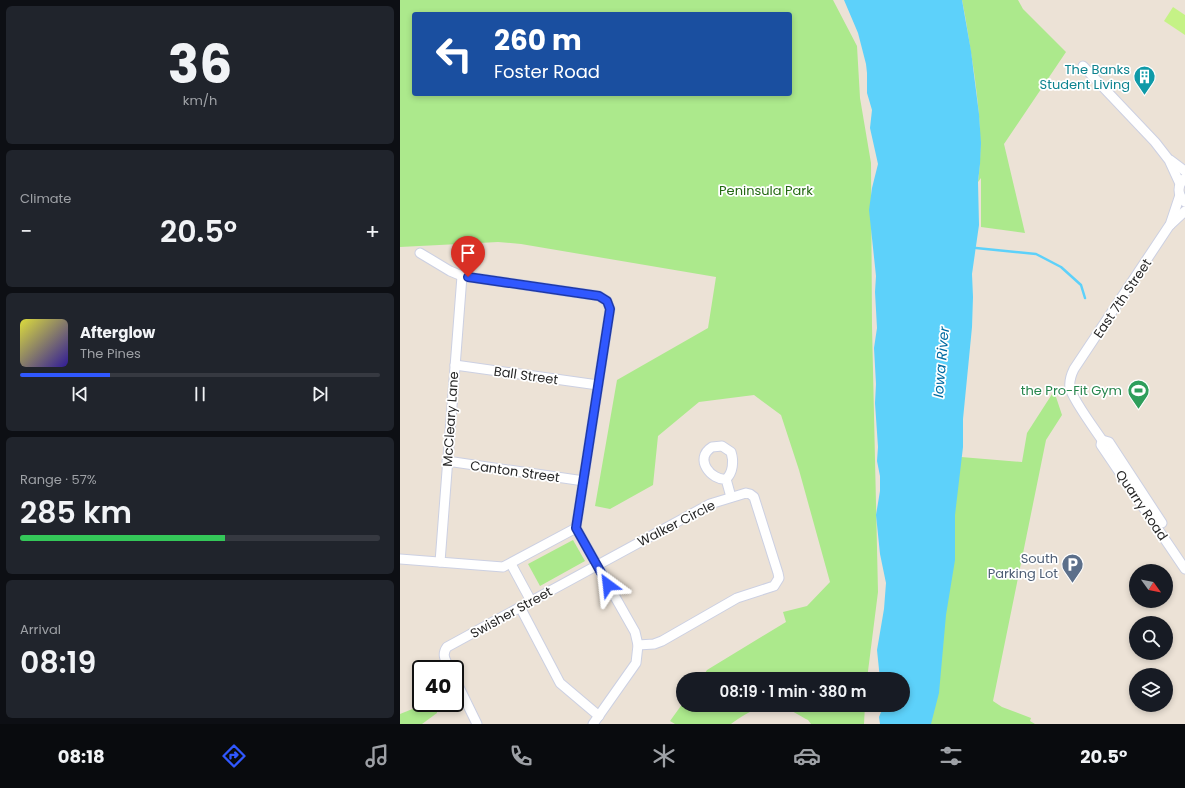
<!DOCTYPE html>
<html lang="en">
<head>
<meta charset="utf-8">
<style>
  :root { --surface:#171b24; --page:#20242c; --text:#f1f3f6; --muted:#9ea1a6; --line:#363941; --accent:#3058ff }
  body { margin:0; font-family:Poppins,sans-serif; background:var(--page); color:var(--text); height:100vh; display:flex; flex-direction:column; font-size:15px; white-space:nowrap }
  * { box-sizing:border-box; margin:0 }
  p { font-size:13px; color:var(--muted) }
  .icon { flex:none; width:22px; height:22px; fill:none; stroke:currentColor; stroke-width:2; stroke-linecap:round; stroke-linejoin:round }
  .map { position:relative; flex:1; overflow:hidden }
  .side { display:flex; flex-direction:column; gap:6px; padding:6px; background:#0d0f14; width:400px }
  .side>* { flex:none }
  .top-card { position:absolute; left:12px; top:12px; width:380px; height:84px; border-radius:4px; box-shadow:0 2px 6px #0003; background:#1a4fa0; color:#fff; overflow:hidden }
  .needle { width:26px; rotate:123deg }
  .buttons { position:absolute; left:729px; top:564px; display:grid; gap:8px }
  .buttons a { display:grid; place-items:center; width:44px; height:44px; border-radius:50%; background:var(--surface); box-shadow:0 2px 6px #0003; font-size:20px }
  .speed { position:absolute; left:12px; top:660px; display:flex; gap:8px; font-size:20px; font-weight:700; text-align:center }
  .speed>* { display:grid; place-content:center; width:52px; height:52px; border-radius:50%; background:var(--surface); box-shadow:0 2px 6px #0003; line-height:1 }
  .speed .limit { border:2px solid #111; border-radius:6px; background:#fff; color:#111 }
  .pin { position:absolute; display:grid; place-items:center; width:34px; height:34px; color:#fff; margin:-41px -17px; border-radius:50% 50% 50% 0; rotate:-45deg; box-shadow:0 0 4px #0007 }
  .pin .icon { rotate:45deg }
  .me { position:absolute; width:44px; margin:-22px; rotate:330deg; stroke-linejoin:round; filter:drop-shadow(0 0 3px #0008) }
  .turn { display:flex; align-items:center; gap:14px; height:84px; padding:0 16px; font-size:18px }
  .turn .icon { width:52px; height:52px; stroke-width:2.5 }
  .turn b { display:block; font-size:28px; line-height:34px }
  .big { font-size:30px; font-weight:600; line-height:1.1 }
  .side .widget { flex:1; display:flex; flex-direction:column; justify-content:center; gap:6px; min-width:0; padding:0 14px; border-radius:6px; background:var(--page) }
  .side .dial { align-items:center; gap:0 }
  .dial b { font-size:52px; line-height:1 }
  .song { display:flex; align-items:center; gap:12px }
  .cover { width:48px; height:48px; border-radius:6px; background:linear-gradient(135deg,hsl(60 70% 55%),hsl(250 70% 35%)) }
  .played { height:4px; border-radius:2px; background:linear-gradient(90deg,var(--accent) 25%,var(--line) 25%) }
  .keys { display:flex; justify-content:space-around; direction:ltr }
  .heat { display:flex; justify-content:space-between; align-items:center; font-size:22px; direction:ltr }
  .charge { height:6px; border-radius:3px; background:linear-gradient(90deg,#34c759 57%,var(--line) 0) }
  .trip { position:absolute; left:276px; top:672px; width:234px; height:40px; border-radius:20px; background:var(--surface); box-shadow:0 2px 6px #0003; font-weight:600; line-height:40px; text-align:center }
  .tab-bar { display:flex; height:64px; justify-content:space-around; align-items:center; background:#090b0e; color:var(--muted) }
  .tab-bar .icon { width:28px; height:28px }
  .tab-bar .selected { color:var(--accent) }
  .tab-bar b { font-size:18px; color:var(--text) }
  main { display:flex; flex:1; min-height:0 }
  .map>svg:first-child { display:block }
</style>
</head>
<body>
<main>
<section class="side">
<div class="widget dial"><b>36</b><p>km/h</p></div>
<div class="widget"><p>Climate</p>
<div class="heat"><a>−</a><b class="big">20.5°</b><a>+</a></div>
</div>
<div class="widget">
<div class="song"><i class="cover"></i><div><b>Afterglow</b><p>The Pines</p></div></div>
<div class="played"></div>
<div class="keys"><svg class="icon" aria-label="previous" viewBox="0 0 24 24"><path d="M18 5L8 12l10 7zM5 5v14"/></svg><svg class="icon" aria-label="pause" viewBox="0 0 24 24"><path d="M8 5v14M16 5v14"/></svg><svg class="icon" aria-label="next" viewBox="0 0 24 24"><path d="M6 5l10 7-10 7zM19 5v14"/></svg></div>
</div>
<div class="widget"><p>Range · 57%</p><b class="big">285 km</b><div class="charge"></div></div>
<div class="widget"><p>Arrival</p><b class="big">08:19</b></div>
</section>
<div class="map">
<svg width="785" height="724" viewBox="0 0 785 724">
  <rect width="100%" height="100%" fill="#ece2d6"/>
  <g fill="#ace98c" fill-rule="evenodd">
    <path d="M0 0H433L457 46 460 98 471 163 472 326 478 592 467 679H301L307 670 386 622 383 612 407 606 430 582 399 470 381 415 354 395 299 402 258 436 253 485 210 509 195 506 217 380 308 328 316 277 121 244 98 242 0 247ZM14 14H390V94H14Z"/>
    <path d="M562 0H618L623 9 666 52 604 144 625 233 581 227V178L578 182C583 145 579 109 574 72 570 48 567 24 562 0Z"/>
    <polygon points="654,391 662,415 646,440 593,701 602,707 631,718 630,721 635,724 525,724 561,457 622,462 627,433"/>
    <polygon points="173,540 185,561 140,586 128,564"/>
    <polygon points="31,703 37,703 37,713 22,724 0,724 0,714 20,706"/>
    <path d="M283 703V705H465L464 724H411L408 720C400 716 392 710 383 707 366 701 344 714 331 724H275L270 721Z"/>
  </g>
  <polygon fill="#c5f286" points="773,7 785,15 785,35 764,21"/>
  <polygon fill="#5dd1fa" points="444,0 562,0 571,51 579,114 581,143 580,164 578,182 579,225 572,274 573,297 572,327 569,358 563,419 563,447 555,515 555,560 546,615 539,693 531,724 480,724 479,717 484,705 503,705 503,679 480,679 477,650 484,609 486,583 480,554 476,515 480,491 480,476 477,461 478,447 475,403 476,384 474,348 477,328 475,292 476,276 469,210 472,188 478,164 470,128 472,110 467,93 467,73 466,64 458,33"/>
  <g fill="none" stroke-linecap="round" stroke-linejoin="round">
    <polyline stroke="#5dd1fa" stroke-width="2.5" points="576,248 636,254 661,267 681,285 685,298"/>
    <defs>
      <g id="minor">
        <polyline points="683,66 755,142 769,160 780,184"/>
        <polyline points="770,160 785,171"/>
        <path d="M785 178C777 185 777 195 785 202"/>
        <path d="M785 211 769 226 674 369C671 375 669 381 670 388 673 400 694 428 702 440L701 445 785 569"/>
        <polyline points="770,225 780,195"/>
        <polyline points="20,253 50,271 62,276 199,296 207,301 210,309 176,528 235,632 238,645 236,663 193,724"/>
        <polyline points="55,365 198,385"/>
        <polyline points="702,440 709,442 762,523"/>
        <polyline points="47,461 184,481"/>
        <path d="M326 479C333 473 334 461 331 452L322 446 312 447C293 459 312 481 326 479L331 497"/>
        <polyline points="0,559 103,567 176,528"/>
        <polyline points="40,562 62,276"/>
        <polyline points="111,564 131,601"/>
        <polyline points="120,607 160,683 199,716"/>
        <path d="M50 669C46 661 41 655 47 647L310 504 346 493 350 494 354 497 378 573 379 578 374 586 337 598 262 641 254 644 238 645"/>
        <polyline points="55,679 77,724"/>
      </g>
    </defs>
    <use href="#minor" stroke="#ccd0e2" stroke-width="11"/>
    <use href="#minor" stroke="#fff" stroke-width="9"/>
  </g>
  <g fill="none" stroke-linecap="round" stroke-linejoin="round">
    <defs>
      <polyline id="route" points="68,277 199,296 207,301 210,309 176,528 208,585"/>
    </defs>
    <use href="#route" stroke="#1f39a6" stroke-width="10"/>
    <use href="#route" stroke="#3058ff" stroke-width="7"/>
  </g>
  <defs>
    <symbol id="building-pin" viewBox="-11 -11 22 30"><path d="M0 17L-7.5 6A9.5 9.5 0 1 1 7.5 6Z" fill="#0f9aa8" stroke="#fff"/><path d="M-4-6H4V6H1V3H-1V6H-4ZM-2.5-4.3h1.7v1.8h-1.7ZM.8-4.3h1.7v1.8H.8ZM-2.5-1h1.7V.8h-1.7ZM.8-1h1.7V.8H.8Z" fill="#fff"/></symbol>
    <symbol id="stadium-pin" viewBox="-11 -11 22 30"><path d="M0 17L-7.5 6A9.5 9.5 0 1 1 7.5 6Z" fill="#2e9e5b" stroke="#fff"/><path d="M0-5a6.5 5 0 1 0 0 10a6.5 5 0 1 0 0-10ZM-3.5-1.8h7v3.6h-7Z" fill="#fff"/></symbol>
    <symbol id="parking-pin" viewBox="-11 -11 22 30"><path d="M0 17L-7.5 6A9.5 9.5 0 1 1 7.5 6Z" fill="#5c6f8a" stroke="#fff"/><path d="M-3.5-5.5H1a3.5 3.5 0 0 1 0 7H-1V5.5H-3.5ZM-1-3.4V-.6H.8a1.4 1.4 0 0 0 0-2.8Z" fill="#fff"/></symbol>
  </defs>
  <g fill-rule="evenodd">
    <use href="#building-pin" x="732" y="64" width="25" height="34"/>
    <use href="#stadium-pin" x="726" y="378" width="25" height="34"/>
    <use href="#parking-pin" x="660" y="552" width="25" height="34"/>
  </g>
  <g text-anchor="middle" stroke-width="3.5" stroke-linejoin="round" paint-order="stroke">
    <g font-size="13" fill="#0d838f" stroke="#fff" text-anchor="end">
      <text x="730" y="74">The Banks<tspan x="730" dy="15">Student Living</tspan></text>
    </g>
    <g font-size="13" fill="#246912" stroke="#fff">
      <text x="366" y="195">Peninsula Park</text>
    </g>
    <g font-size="13" fill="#272727" stroke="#fff">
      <text transform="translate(722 298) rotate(-56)" y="5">East 7th Street</text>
      <text transform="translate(126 375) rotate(8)" y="5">Ball Street</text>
      <text transform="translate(50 419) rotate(-86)" y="5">McCleary Lane</text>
      <text transform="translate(115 471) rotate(8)" y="5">Canton Street</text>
      <text transform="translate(742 505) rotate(56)" y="5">Quarry Road</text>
      <text transform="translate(276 523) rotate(-27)" y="5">Walker Circle</text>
      <text transform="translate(111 612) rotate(-29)" y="5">Swisher Street</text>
    </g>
    <g font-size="13" fill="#27864d" stroke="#fff" text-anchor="end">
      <text x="722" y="395">the Pro-Fit Gym</text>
    </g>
    <g font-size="13" fill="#4e5e75" stroke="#fff" text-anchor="end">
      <text x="658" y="563">South<tspan x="658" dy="15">Parking Lot</tspan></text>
    </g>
    <g font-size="14" font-style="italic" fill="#006ba2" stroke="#fff">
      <text transform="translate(541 362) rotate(-85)" y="5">Iowa River</text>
    </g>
  </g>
</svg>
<div class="buttons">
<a><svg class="needle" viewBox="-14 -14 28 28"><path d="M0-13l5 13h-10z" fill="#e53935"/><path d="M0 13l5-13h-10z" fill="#9ea1a6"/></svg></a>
<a><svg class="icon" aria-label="search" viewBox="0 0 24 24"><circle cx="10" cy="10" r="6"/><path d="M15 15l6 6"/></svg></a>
<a><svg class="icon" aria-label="layers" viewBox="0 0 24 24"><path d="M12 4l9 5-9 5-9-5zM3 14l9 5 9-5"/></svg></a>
</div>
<div class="speed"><div class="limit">40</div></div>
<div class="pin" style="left:68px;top:277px;background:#d93025"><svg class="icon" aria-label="arrive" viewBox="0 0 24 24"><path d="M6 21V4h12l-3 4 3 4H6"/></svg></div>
<svg class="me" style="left:208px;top:585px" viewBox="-20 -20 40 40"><path d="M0-17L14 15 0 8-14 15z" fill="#3058ff" stroke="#fff" stroke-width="4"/></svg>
<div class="trip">08:19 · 1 min · 380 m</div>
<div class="top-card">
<div class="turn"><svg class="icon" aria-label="left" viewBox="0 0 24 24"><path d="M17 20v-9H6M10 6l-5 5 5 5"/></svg><div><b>260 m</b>Foster Road</div></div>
</div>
</div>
</main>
<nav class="tab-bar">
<b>08:18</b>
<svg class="icon selected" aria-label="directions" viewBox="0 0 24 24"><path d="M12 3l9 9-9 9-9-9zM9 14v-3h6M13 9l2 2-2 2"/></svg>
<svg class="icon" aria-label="music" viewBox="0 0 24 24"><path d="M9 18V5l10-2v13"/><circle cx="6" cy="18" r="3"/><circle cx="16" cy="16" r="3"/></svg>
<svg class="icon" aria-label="phone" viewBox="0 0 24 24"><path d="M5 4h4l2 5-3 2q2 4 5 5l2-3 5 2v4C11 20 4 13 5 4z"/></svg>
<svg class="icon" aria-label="climate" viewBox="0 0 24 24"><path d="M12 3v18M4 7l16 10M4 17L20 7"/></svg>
<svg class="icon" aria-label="car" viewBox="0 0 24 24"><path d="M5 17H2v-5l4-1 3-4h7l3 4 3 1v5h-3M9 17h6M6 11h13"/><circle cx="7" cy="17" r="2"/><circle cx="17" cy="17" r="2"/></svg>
<svg class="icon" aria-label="filters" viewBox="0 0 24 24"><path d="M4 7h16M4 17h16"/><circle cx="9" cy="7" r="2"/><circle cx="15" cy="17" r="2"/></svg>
<b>20.5°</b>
</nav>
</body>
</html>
